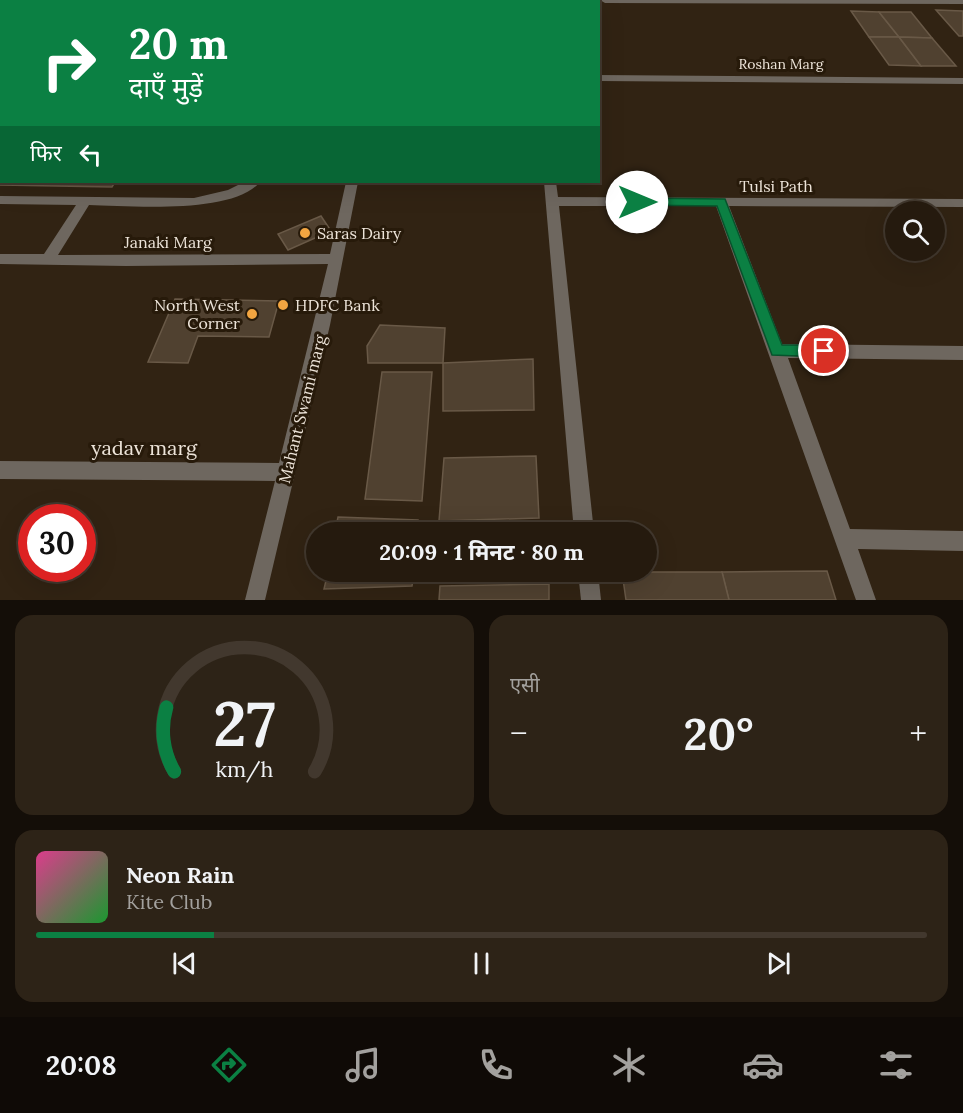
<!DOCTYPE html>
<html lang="hi">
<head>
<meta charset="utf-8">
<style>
  :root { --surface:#251a0e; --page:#2d2317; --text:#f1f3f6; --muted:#a3a19e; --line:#42382e; --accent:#0b8043 }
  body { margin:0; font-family:Lora,"Noto Sans Devanagari",serif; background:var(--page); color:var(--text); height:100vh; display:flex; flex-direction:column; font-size:22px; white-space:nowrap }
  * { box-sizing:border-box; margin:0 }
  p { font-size:20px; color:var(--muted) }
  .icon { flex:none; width:33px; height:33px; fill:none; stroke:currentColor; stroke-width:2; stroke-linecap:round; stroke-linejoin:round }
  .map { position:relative; height:600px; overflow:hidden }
  .drawer { display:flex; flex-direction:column; gap:15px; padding:15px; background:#140e08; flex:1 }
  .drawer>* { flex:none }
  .top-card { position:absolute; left:0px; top:0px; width:600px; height:183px; box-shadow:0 6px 24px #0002,0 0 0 2px var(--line); background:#0b8043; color:#fff; overflow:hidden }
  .tools { position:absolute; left:885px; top:201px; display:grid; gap:12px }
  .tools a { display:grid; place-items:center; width:60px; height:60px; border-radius:50%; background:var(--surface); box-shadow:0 6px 24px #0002,0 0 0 2px var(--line); font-size:30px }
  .speed { position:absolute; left:18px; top:504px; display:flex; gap:12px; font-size:30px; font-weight:700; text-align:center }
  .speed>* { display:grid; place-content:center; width:78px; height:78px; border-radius:50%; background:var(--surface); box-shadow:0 6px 24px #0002,0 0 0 2px var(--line); line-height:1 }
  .speed .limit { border:9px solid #d22; background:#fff; color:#111 }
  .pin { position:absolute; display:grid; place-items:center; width:51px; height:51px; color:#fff; margin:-26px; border:3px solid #fff; border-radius:50%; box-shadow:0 2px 6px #0007 }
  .me { position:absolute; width:66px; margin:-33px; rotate:90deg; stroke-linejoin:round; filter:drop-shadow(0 0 4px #0008) }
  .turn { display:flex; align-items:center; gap:21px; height:126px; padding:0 30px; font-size:27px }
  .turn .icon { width:78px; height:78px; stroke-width:2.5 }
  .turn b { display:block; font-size:42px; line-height:51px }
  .then { display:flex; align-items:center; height:57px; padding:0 30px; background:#0003; gap:12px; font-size:22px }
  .big { font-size:45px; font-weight:700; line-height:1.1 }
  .drawer .card { flex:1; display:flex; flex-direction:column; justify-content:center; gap:9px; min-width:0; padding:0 21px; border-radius:18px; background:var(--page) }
  .drawer .dial { align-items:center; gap:0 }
  .dial svg { height:156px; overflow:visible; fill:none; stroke:var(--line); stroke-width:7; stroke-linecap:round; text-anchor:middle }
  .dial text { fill:var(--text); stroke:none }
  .song { display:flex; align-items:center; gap:18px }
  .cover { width:72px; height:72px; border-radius:9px; background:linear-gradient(135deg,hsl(330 70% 55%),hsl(130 70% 35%)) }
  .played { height:6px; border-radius:3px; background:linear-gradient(90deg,var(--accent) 20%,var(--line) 20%) }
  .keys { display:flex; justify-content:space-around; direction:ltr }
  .heat { display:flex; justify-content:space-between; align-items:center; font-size:33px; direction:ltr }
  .drawer .tiles { flex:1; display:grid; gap:15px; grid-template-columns:1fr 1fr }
  .card:last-child { grid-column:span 2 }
  .trip { position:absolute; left:306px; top:522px; width:351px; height:60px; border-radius:30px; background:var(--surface); box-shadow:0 6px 24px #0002,0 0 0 2px var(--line); font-weight:700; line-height:60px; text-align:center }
  .menu { display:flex; height:96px; justify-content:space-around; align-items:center; background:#0f0a06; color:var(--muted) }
  .menu .icon { width:42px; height:42px }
  .menu .active { color:var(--accent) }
  .menu b { font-size:27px; color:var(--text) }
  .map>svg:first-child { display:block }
</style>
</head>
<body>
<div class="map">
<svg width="963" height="600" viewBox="0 0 963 600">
  <rect width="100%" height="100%" fill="#312313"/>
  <polygon fill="#61482c" points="0,0 277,0 2,2 1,138"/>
  <g fill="#504130" stroke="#695947" stroke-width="1.5">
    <polygon points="936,10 963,11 963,36 959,36"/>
    <polygon points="851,11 879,12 899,37 869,37"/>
    <polygon points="879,12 911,12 932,38 899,37"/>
    <polygon points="869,37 899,37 921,66 889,65"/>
    <polygon points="899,37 932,38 956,66 921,66"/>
    <polygon points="0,143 2,182 115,182 112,187 0,185"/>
    <polygon points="321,216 331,231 288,250 278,234"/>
    <polygon points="175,299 279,301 269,337 198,336 188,363 148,362"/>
    <polygon points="380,325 445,328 443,363 368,363 367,346"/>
    <polygon points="533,359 534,410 443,411 443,363"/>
    <polygon points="382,372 432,372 422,501 365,499"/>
    <polygon points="536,456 539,518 439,521 444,458"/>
    <polygon points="338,517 418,520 417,532 335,532"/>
    <polygon points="827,571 836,600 729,600 722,572"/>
    <polygon points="328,572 414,572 412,586 324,589"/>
    <polygon points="622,572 722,572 729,600 626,600"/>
    <polygon points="549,584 549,600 439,600 440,586"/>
  </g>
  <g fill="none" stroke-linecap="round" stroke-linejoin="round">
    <g fill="#6e675f" fill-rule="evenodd">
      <polygon points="340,0 350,0 339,2"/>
      <rect x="386" y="0" width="10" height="2"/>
      <rect x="527" y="0" width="10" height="2"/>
      <polygon points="600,0 963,0 963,4 605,3"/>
      <polygon points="598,75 963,78 963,84 598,81"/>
      <path d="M244 182H260C233 215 129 206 89 205L58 255 330 254 346 182H358L330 325 265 600H245L275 481 0 479V461L279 463 328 264 126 266 0 264V254H44L76 205 0 204V196L194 198 228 190Z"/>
      <polygon points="544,182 556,182 558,197 963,199 963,207 729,206 782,344 963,346 963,360 788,358 850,529 963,531 963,551 858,549 876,600 856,600 716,206 559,206 594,532 574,532"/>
      <polygon points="578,572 598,572 601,600 581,600"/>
    </g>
  </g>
  <polygon fill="#0b8043" stroke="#07532c" stroke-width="1.5" points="637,198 725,199 782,345 824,345 829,347 831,351 829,356 824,357 772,355 717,206 633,205 633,199"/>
  <g fill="#f2a541" stroke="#271a0a" stroke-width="2">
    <circle cx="305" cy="233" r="6"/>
    <circle cx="283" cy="305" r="6"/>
    <circle cx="252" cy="314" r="6"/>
  </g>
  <g text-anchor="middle" stroke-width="6" stroke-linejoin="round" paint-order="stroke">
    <g font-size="14" fill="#ede4d9" stroke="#271a0a">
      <text x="781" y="69">Roshan Marg</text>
    </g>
    <g font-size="16" fill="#ede4d9" stroke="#271a0a">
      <text x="776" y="192">Tulsi Path</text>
      <text x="168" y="248">Janaki Marg</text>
      <text transform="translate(302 409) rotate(-76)" y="6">Mahant Swami marg</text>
    </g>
    <g font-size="16" fill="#ede4d9" stroke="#271a0a" text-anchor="start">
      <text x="317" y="239">Saras Dairy</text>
      <text x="240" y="311" text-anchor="end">North West<tspan x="240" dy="18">Corner</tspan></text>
      <text x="295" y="311">HDFC Bank</text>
    </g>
    <g font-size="20" fill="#ede4d9" stroke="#271a0a">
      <text x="144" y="455">yadav marg</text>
    </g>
  </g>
</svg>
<div class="tools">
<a><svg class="icon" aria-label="search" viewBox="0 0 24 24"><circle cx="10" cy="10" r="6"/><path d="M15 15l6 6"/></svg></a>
</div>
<div class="speed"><div class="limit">30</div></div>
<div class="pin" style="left:824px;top:351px;background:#d93025"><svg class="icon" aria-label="arrive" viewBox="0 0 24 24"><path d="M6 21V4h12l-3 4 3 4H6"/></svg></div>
<svg class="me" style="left:637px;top:202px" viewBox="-20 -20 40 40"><circle r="19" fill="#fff"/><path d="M0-13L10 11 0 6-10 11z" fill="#0b8043"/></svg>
<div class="trip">20:09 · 1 मिनट · 80 m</div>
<div class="top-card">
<div class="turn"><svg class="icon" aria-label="right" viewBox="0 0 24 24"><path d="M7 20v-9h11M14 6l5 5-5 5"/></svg><div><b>20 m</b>दाएँ मुड़ें</div></div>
<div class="then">फिर<svg class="icon" aria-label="left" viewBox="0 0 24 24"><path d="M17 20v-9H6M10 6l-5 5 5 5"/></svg></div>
</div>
</div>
<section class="drawer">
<div class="tiles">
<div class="card dial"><svg viewBox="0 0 100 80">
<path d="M14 69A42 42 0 1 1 86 69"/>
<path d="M14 69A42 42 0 0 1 10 36" stroke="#0b8043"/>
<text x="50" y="56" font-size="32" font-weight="700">27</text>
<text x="50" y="72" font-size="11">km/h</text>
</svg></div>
<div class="card"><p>एसी</p>
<div class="heat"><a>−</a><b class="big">20°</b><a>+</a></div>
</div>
<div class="card">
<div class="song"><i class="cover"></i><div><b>Neon Rain</b><p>Kite Club</p></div></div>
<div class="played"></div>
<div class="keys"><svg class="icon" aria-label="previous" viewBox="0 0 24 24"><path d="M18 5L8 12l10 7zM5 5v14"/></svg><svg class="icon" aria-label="pause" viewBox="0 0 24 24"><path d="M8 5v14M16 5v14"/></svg><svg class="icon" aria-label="next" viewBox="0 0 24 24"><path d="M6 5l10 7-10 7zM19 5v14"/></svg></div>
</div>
</div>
</section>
<nav class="menu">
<b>20:08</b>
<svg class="icon active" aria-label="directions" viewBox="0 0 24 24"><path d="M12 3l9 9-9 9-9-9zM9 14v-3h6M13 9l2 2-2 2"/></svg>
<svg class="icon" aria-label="music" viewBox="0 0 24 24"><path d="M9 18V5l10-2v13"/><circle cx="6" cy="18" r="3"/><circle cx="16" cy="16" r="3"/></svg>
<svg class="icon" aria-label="phone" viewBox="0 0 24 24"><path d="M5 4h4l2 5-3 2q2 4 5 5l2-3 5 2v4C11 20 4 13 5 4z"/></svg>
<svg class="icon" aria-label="climate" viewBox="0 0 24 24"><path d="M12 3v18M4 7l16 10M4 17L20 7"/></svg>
<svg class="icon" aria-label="car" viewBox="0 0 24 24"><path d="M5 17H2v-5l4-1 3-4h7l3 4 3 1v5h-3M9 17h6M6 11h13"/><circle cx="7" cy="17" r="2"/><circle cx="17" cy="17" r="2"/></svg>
<svg class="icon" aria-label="filters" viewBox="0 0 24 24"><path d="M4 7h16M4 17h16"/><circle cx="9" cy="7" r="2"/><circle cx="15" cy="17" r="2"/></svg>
</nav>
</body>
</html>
